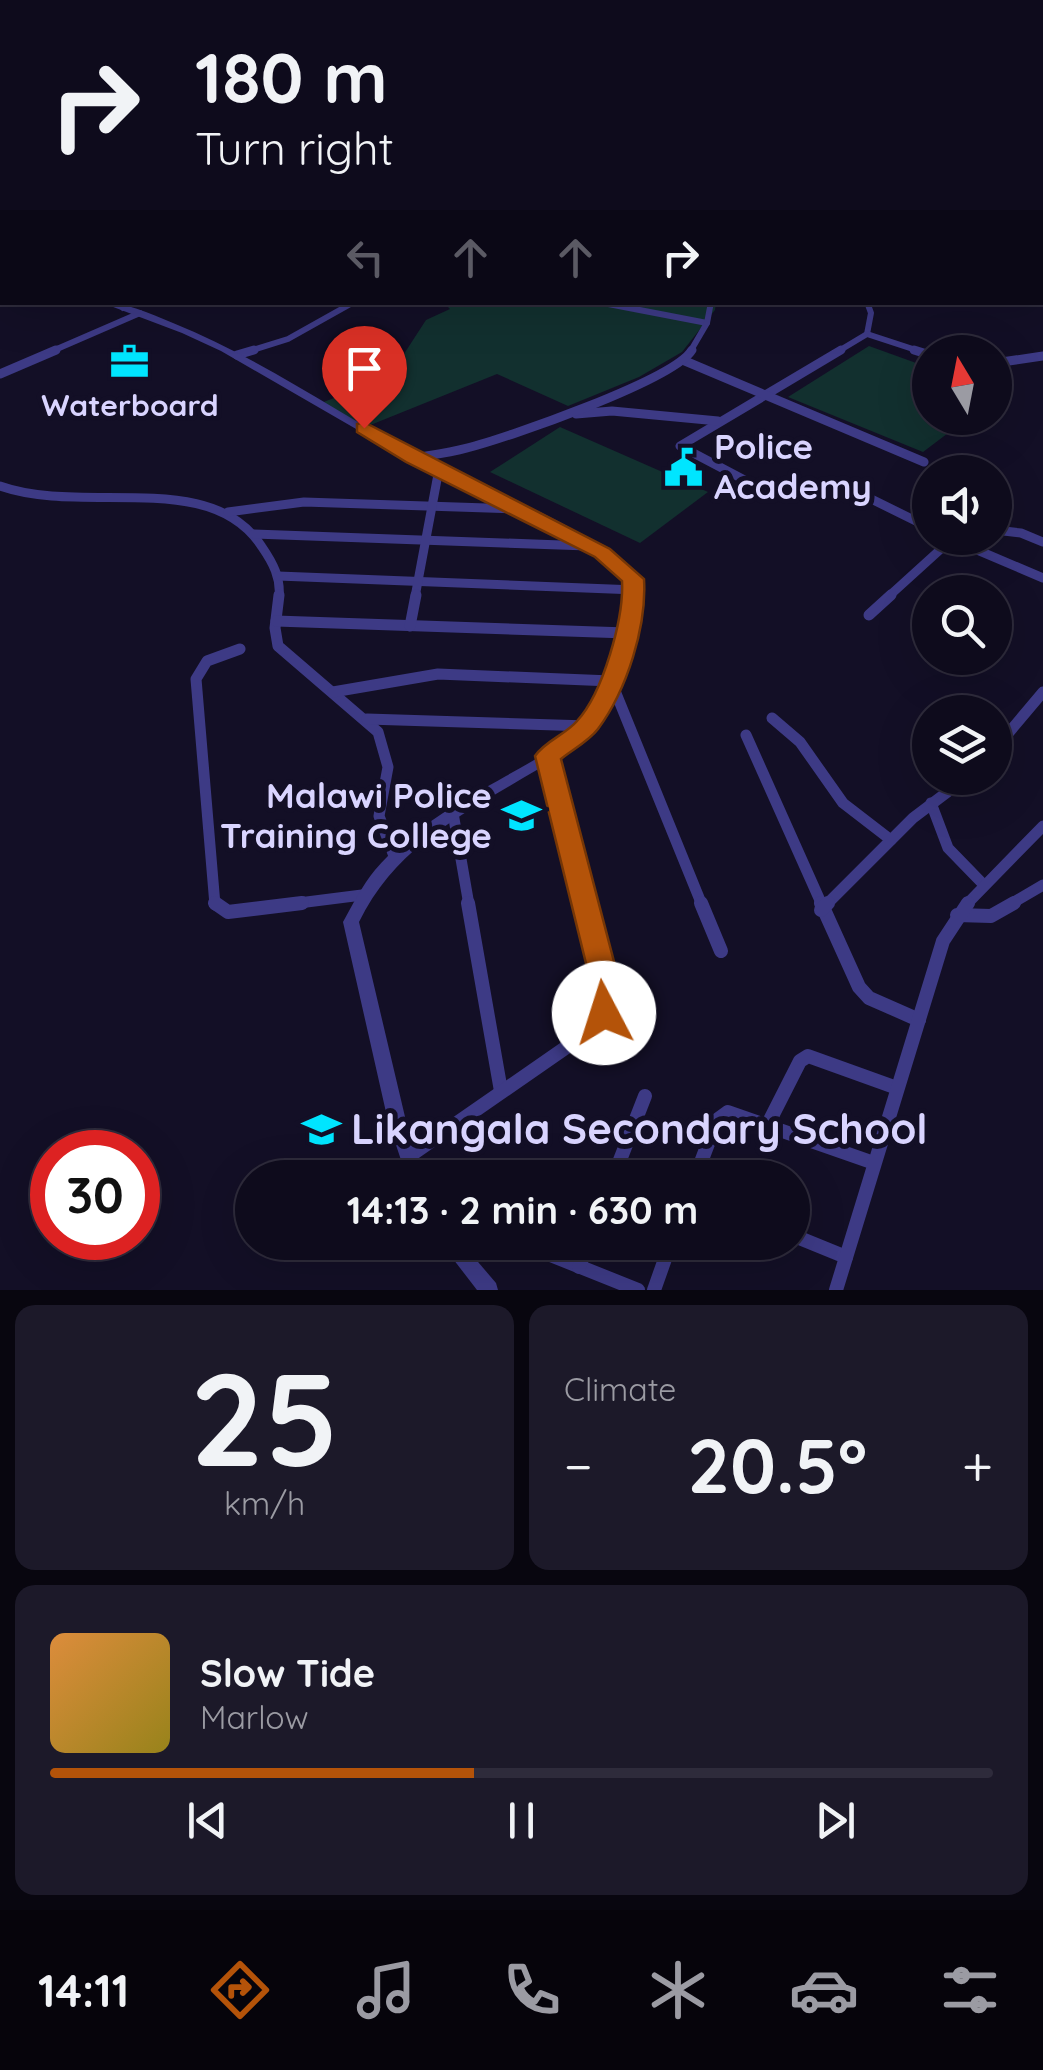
<!DOCTYPE html>
<html lang="en">
<head>
<meta charset="utf-8">
<style>
  :root { --surface:#0e0b1c; --page:#1c1929; --text:#f1f3f6; --muted:#9b9ba3; --line:#2e2b3b; --accent:#b45309 }
  body { margin:0; font-family:Quicksand,sans-serif; background:var(--page); color:var(--text); height:100vh; display:flex; flex-direction:column; font-size:38px; white-space:nowrap }
  * { box-sizing:border-box; margin:0 }
  p { font-size:32px; color:var(--muted) }
  .icon { flex:none; width:55px; height:55px; fill:none; stroke:currentColor; stroke-width:2; stroke-linecap:round; stroke-linejoin:round }
  .map { position:relative; height:1290px; overflow:hidden }
  .sheet { display:flex; flex-direction:column; gap:15px; padding:15px; background:#08060f; flex:1 }
  .sheet>* { flex:none }
  .hud { position:absolute; left:0px; top:0px; width:1045px; height:305px; box-shadow:0 10px 40px #0002,0 0 0 2px var(--line); background:#0e0b1c; color:var(--text); overflow:hidden }
  .needle { width:65px; rotate:350deg }
  .controls { position:absolute; left:912px; top:335px; display:grid; gap:20px }
  .controls a { display:grid; place-items:center; width:100px; height:100px; border-radius:50%; background:var(--surface); box-shadow:0 10px 40px #0002,0 0 0 2px var(--line); font-size:50px }
  .speed { position:absolute; left:30px; top:1130px; display:flex; gap:20px; font-size:50px; font-weight:700; text-align:center }
  .speed>* { display:grid; place-content:center; width:130px; height:130px; border-radius:50%; background:var(--surface); box-shadow:0 10px 40px #0002,0 0 0 2px var(--line); line-height:1 }
  .speed .limit { border:15px solid #d22; background:#fff; color:#111 }
  .pin { position:absolute; display:grid; place-items:center; width:85px; height:85px; color:#fff; margin:-102px -42px; border-radius:50% 50% 50% 0; rotate:-45deg; box-shadow:0 0 10px #0007 }
  .pin .icon { rotate:45deg }
  .me { position:absolute; width:110px; margin:-55px; rotate:355deg; stroke-linejoin:round; filter:drop-shadow(0 0 8px #0008) }
  .turn { display:flex; align-items:center; gap:35px; height:210px; padding:0 30px; font-size:45px }
  .turn .icon { width:130px; height:130px; stroke-width:2.5 }
  .turn b { display:block; font-size:70px; line-height:85px }
  .lanes { display:flex; align-items:center; height:95px; padding:0 30px; background:#0003; justify-content:center; gap:50px; direction:ltr }
  .lanes .off { opacity:.35 }
  .big { font-size:75px; font-weight:800; line-height:1.1 }
  .sheet .tile { flex:1; display:flex; flex-direction:column; justify-content:center; gap:15px; min-width:0; padding:0 35px; border-radius:20px; background:var(--page) }
  .sheet .dial { align-items:center; gap:0 }
  .dial b { font-size:130px; line-height:1 }
  .song { display:flex; align-items:center; gap:30px }
  .cover { width:120px; height:120px; border-radius:15px; background:linear-gradient(135deg,hsl(30 70% 55%),hsl(50 70% 35%)) }
  .played { height:10px; border-radius:5px; background:linear-gradient(90deg,var(--accent) 45%,var(--line) 45%) }
  .keys { display:flex; justify-content:space-around; direction:ltr }
  .heat { display:flex; justify-content:space-between; align-items:center; font-size:55px; direction:ltr }
  .sheet .tiles { flex:1; display:grid; gap:15px; grid-template-columns:1fr 1fr }
  .tile:last-child { grid-column:span 2 }
  .trip { position:absolute; left:235px; top:1160px; width:575px; height:100px; border-radius:50px; background:var(--surface); box-shadow:0 10px 40px #0002,0 0 0 2px var(--line); font-weight:800; line-height:100px; text-align:center }
  .dock { display:flex; height:160px; justify-content:space-around; align-items:center; background:#06040b; color:var(--muted) }
  .dock .icon { width:70px; height:70px }
  .dock .on { color:var(--accent) }
  .dock b { font-size:45px; color:var(--text) }
  .map>svg:first-child { display:block }
</style>
</head>
<body>
<div class="map">
<svg width="1043" height="1290" viewBox="0 0 1043 1290">
  <rect width="100%" height="100%" fill="#130f26"/>
  <g fill="#12302f">
    <polygon points="444,303 716,303 715,310 682,352 639,377 568,406 497,374 363,428 321,403 389,377 426,320 450,309"/>
    <polygon points="869,346 930,368 930,418 968,418 923,452 788,397"/>
    <polygon points="560,427 708,492 640,543 490,472"/>
  </g>
  <g fill="none" stroke-linecap="round" stroke-linejoin="round">
    <rect fill="#0a1f44" fill-rule="evenodd" x="1042" y="180" width="1" height="8"/>
    <g stroke="#3d3a85" stroke-width="5">
      <polyline points="589,0 599,2"/>
      <polyline points="936,0 947,2"/>
      <polyline points="386,2 391,0"/>
      <polyline points="475,2 481,0"/>
      <polyline points="807,2 813,0"/>
    </g>
    <g stroke="#3d3a85" stroke-width="6">
      <polyline points="598,302 707,323"/>
      <polyline points="867,302 871,313 867,334"/>
      <polyline points="123,308 135,302"/>
      <polyline points="50,352 140,313"/>
      <polyline points="246,352 288,339 354,302"/>
      <polyline points="690,352 707,323 711,302"/>
      <polyline points="837,352 867,334 922,352"/>
    </g>
    <g stroke="#3d3a85" stroke-width="9">
      <polyline points="841,350 680,446 775,496 847,487 930,528"/>
      <polyline points="914,350 930,355"/>
      <polyline points="237,355 254,350"/>
      <polyline points="685,361 924,462"/>
      <polyline points="995,363 1043,356"/>
      <polyline points="0,374 56,350"/>
      <polyline points="576,414 612,411 718,421"/>
      <path d="M413 458C431 455 449 453 467 448 507 438 674 380 692 350"/>
      <path d="M0 486C84 516 211 467 262 547 273 563 281 578 279 597"/>
      <polyline points="228,512 304,502 519,509"/>
      <polyline points="995,530 1021,533 1043,542"/>
      <polyline points="254,534 588,546"/>
      <polyline points="949,538 1043,578"/>
      <polyline points="278,576 636,590"/>
      <polyline points="415,597 439,469"/>
      <polyline points="888,597 953,538"/>
    </g>
    <g stroke="#3d3a85" stroke-width="11">
      <polyline points="279,595 275,628 278,646 378,732 388,767 379,816 394,856"/>
      <polyline points="869,615 891,595"/>
      <polyline points="276,621 627,633"/>
      <polyline points="410,626 416,595"/>
      <polyline points="333,692 438,674 611,681 702,905"/>
      <polyline points="772,718 800,742 843,803 891,840"/>
      <polyline points="367,719 588,726"/>
      <polyline points="746,735 822,905"/>
      <polyline points="995,749 1043,692"/>
      <polyline points="548,757 585,905"/>
      <polyline points="931,803 948,848 982,883"/>
      <polyline points="453,813 469,905"/>
      <polyline points="215,905 196,679 207,661 240,649"/>
      <polyline points="283,905 362,895"/>
      <polyline points="826,905 913,818 966,778"/>
      <polyline points="966,905 1043,826"/>
      <polyline points="1009,905 1043,885"/>
    </g>
    <g stroke="#3d3a85" stroke-width="14">
      <polyline points="215,903 228,912 302,903"/>
      <polyline points="468,903 501,1091"/>
      <polyline points="701,903 721,951"/>
      <polyline points="821,903 859,987 869,998 919,1020"/>
      <polyline points="821,910 828,903"/>
      <polyline points="957,915 991,916 1014,903"/>
      <polyline points="768,1124 800,1061 808,1056 897,1088"/>
      <polyline points="408,1157 594,1028 604,1013 608,996 585,903"/>
      <polyline points="613,1178 645,1096"/>
      <polyline points="695,1178 717,1120 728,1112 874,1163"/>
      <polyline points="792,1235 846,1257"/>
      <polyline points="518,1242 638,1290"/>
      <polyline points="579,1267 588,1242"/>
      <polyline points="654,1290 671,1242"/>
      <polyline points="836,1290 943,941 968,903"/>
    </g>
    <g fill="#3d3a85" fill-rule="evenodd">
      <polygon points="252,0 257,1 258,2 249,2"/>
      <rect x="1042" y="105" width="1" height="4"/>
      <polygon points="0,270 2,271 2,277 0,276"/>
      <path d="M100 302C125 302 149 313 173 323 260 358 337 413 420 457 491 494 583 520 639 579 644 603 636 624 629 646 620 675 611 706 591 729 573 751 547 764 523 778 456 818 395 849 359 922L406 1121 425 1178H407L388 1121 343 922C353 904 362 886 375 870 410 829 460 802 506 776 532 761 561 747 581 724 600 702 608 674 616 647 624 625 632 604 627 580L605 561 551 528 408 459 221 351 182 333Z"/>
      <polygon points="440,1242 461,1242 496,1283 498,1290 477,1290"/>
    </g>
    <rect fill="#e055d1" fill-rule="evenodd" x="0" y="83" width="2" height="6"/>
  </g>
  <path fill="#b45309" stroke="#753606" stroke-width="2.5" d="M364 422 610 549 644 579C647 626 627 690 598 729 589 741 572 750 561 759L623 996 615 1022 604 1025 594 1022 590 1013 594 996 535 756C545 741 565 735 577 721 603 693 624 618 622 581L595 557 406 462 357 432V424Z"/>
  <defs>
    <symbol id="office-bare" viewBox="-9 -9 18 18"><path d="M-6-3h4V-5.5h4V-3h4V5H-6ZM-1-4.5V-3h2v-1.5ZM-6 0V1H6V0Z" fill="#00e5ff" stroke="#130f26" stroke-width="2.5" paint-order="stroke"/></symbol>
    <symbol id="civic-bare" viewBox="-9 -9 18 18"><path d="M-.6-6.5H3V-4.5H.6V-3L4-1V1h2V6H-6V1h2V-1L-.6-3ZM-1.2 2.5V6h2.4V2.5Z" fill="#00e5ff" stroke="#130f26" stroke-width="2.5" paint-order="stroke"/></symbol>
    <symbol id="university-bare" viewBox="-9 -9 18 18"><path d="M0-5L7-2L0 1L-7-2ZM-4 1L0 2.5L4 1V4Q0 6-4 4Z" fill="#00e5ff" stroke="#130f26" stroke-width="2.5" paint-order="stroke"/></symbol>
    <symbol id="school-bare" viewBox="-9 -9 18 18"><path d="M0-5L7-2L0 1L-7-2ZM-4 1L0 2.5L4 1V4Q0 6-4 4Z" fill="#00e5ff" stroke="#130f26" stroke-width="2.5" paint-order="stroke"/></symbol>
  </defs>
  <g fill-rule="evenodd">
    <use href="#office-bare" x="102" y="334" width="55" height="55"/>
    <use href="#civic-bare" x="656" y="440" width="55" height="55"/>
    <use href="#university-bare" x="494" y="788" width="55" height="55"/>
    <use href="#school-bare" x="294" y="1102" width="55" height="55"/>
  </g>
  <g text-anchor="middle" stroke-width="10" stroke-linejoin="round" paint-order="stroke">
    <g font-size="30" font-weight="bold" fill="#d9d4ff" stroke="#130f26">
      <text x="130" y="416">Waterboard</text>
    </g>
    <g font-size="35" font-weight="bold" fill="#d9d4ff" stroke="#130f26" text-anchor="start">
      <text x="714" y="459">Police<tspan x="714" dy="40">Academy</tspan></text>
      <text x="492" y="808" text-anchor="end">Malawi Police<tspan x="492" dy="40">Training College</tspan></text>
    </g>
    <g font-size="42" font-weight="bold" fill="#d9d4ff" stroke="#130f26" text-anchor="start">
      <text x="351" y="1144">Likangala Secondary School</text>
    </g>
  </g>
</svg>
<div class="controls">
<a><svg class="needle" viewBox="-14 -14 28 28"><path d="M0-13l5 13h-10z" fill="#e53935"/><path d="M0 13l5-13h-10z" fill="#9b9ba3"/></svg></a>
<a><svg class="icon" aria-label="sound" viewBox="0 0 24 24"><path d="M4 9h4l5-4v14l-5-4H4zM17 9q2 3 0 6"/></svg></a>
<a><svg class="icon" aria-label="search" viewBox="0 0 24 24"><circle cx="10" cy="10" r="6"/><path d="M15 15l6 6"/></svg></a>
<a><svg class="icon" aria-label="layers" viewBox="0 0 24 24"><path d="M12 4l9 5-9 5-9-5zM3 14l9 5 9-5"/></svg></a>
</div>
<div class="speed"><div class="limit">30</div></div>
<div class="pin" style="left:364px;top:428px;background:#d93025"><svg class="icon" aria-label="arrive" viewBox="0 0 24 24"><path d="M6 21V4h12l-3 4 3 4H6"/></svg></div>
<svg class="me" style="left:604px;top:1013px" viewBox="-20 -20 40 40"><circle r="19" fill="#fff"/><path d="M0-13L10 11 0 6-10 11z" fill="#b45309"/></svg>
<div class="trip">14:13 · 2 min · 630 m</div>
<div class="hud">
<div class="turn"><svg class="icon" aria-label="right" viewBox="0 0 24 24"><path d="M7 20v-9h11M14 6l5 5-5 5"/></svg><div><b>180 m</b>Turn right</div></div>
<div class="lanes"><svg class="icon off" aria-label="left" viewBox="0 0 24 24"><path d="M17 20v-9H6M10 6l-5 5 5 5"/></svg><svg class="icon off" aria-label="ahead" viewBox="0 0 24 24"><path d="M12 20V5M6 11l6-6 6 6"/></svg><svg class="icon off" aria-label="ahead" viewBox="0 0 24 24"><path d="M12 20V5M6 11l6-6 6 6"/></svg><svg class="icon" aria-label="right" viewBox="0 0 24 24"><path d="M7 20v-9h11M14 6l5 5-5 5"/></svg></div>
</div>
</div>
<section class="sheet">
<div class="tiles">
<div class="tile dial"><b>25</b><p>km/h</p></div>
<div class="tile"><p>Climate</p>
<div class="heat"><a>−</a><b class="big">20.5°</b><a>+</a></div>
</div>
<div class="tile">
<div class="song"><i class="cover"></i><div><b>Slow Tide</b><p>Marlow</p></div></div>
<div class="played"></div>
<div class="keys"><svg class="icon" aria-label="previous" viewBox="0 0 24 24"><path d="M18 5L8 12l10 7zM5 5v14"/></svg><svg class="icon" aria-label="pause" viewBox="0 0 24 24"><path d="M8 5v14M16 5v14"/></svg><svg class="icon" aria-label="next" viewBox="0 0 24 24"><path d="M6 5l10 7-10 7zM19 5v14"/></svg></div>
</div>
</div>
</section>
<nav class="dock">
<b>14:11</b>
<svg class="icon on" aria-label="directions" viewBox="0 0 24 24"><path d="M12 3l9 9-9 9-9-9zM9 14v-3h6M13 9l2 2-2 2"/></svg>
<svg class="icon" aria-label="music" viewBox="0 0 24 24"><path d="M9 18V5l10-2v13"/><circle cx="6" cy="18" r="3"/><circle cx="16" cy="16" r="3"/></svg>
<svg class="icon" aria-label="phone" viewBox="0 0 24 24"><path d="M5 4h4l2 5-3 2q2 4 5 5l2-3 5 2v4C11 20 4 13 5 4z"/></svg>
<svg class="icon" aria-label="climate" viewBox="0 0 24 24"><path d="M12 3v18M4 7l16 10M4 17L20 7"/></svg>
<svg class="icon" aria-label="car" viewBox="0 0 24 24"><path d="M5 17H2v-5l4-1 3-4h7l3 4 3 1v5h-3M9 17h6M6 11h13"/><circle cx="7" cy="17" r="2"/><circle cx="17" cy="17" r="2"/></svg>
<svg class="icon" aria-label="filters" viewBox="0 0 24 24"><path d="M4 7h16M4 17h16"/><circle cx="9" cy="7" r="2"/><circle cx="15" cy="17" r="2"/></svg>
</nav>
</body>
</html>
